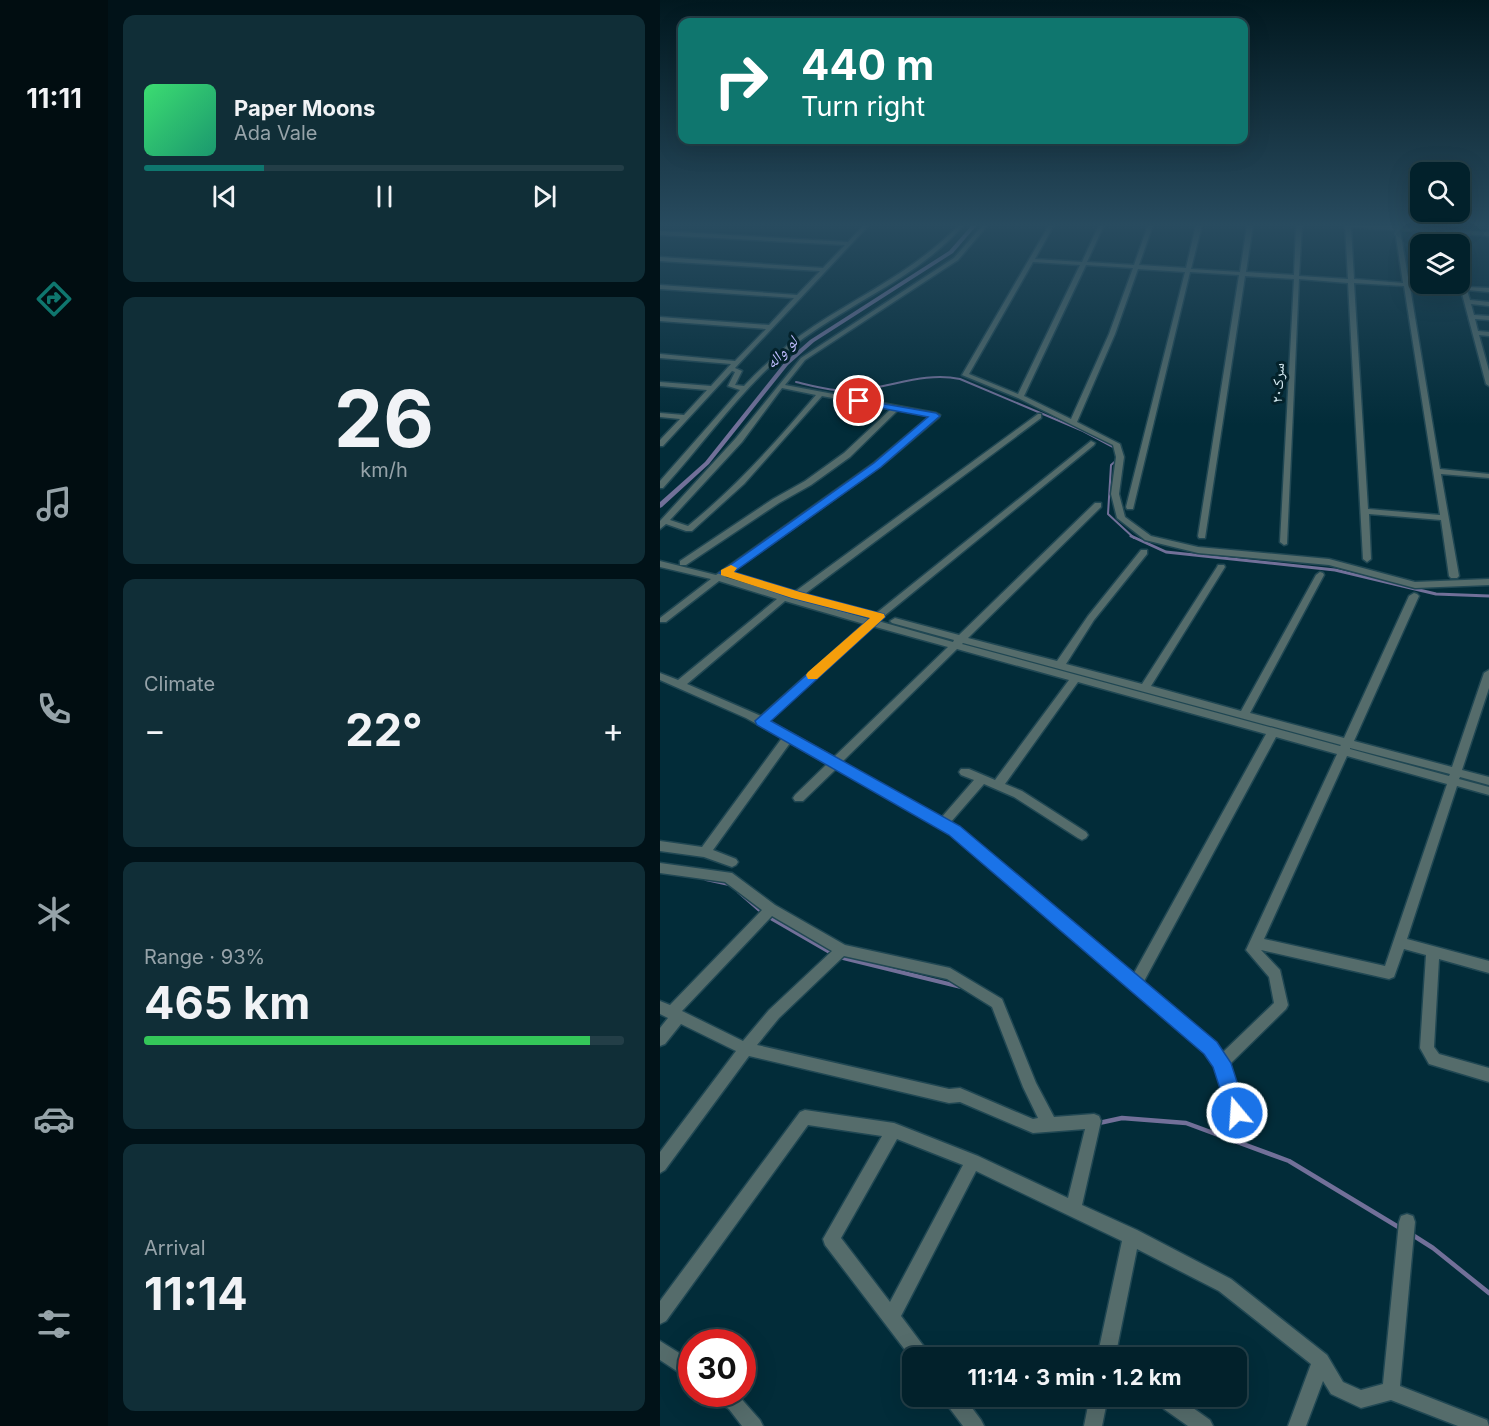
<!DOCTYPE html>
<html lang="en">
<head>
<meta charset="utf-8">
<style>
  :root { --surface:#02212b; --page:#102e37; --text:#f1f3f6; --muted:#96a3a9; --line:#233e47; --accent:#0f766e }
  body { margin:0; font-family:Inter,"Noto Naskh Arabic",sans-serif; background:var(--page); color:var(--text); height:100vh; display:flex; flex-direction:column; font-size:22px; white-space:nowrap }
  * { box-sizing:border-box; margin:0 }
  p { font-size:20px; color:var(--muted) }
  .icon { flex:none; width:33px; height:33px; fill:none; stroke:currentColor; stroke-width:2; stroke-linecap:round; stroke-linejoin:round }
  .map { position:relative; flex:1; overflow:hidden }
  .drawer { display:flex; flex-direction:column; gap:15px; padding:15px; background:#011218; width:552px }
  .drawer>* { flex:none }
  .guide { position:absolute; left:18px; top:18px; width:570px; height:126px; border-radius:12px; box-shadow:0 6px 24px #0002,0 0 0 2px var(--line); background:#0f766e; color:#fff; overflow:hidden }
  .fabs { position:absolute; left:750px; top:162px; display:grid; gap:12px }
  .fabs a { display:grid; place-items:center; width:60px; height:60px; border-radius:12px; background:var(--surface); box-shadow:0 6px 24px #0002,0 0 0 2px var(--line); font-size:30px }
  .speed { position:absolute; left:18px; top:1329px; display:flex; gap:12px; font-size:30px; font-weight:700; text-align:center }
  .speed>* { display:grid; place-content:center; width:78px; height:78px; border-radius:50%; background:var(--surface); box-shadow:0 6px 24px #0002,0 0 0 2px var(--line); line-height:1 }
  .speed .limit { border:9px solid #d22; background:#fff; color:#111 }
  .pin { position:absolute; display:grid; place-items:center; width:51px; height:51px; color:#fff; margin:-26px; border:3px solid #fff; border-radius:50%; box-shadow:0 2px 6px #0007 }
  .me { position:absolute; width:66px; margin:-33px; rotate:342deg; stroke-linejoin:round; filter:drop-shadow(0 0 4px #0008) }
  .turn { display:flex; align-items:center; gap:21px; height:126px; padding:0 24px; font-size:27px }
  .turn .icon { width:78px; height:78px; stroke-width:2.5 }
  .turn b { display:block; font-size:42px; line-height:51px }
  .big { font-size:45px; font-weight:700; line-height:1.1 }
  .drawer .tile { flex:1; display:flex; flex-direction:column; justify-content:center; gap:9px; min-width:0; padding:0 21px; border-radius:12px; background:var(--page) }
  .drawer .dial { align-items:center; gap:0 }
  .dial b { font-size:78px; line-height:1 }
  .song { display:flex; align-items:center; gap:18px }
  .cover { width:72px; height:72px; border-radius:9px; background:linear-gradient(135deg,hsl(140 70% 55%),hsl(160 70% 35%)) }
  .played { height:6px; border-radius:3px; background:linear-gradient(90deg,var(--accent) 25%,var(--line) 25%) }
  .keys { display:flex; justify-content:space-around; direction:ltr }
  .heat { display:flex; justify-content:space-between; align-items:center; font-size:33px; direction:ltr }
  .charge { height:9px; border-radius:4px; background:linear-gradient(90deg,#34c759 93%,var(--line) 0) }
  .trip { position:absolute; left:242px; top:1347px; width:345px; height:60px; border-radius:12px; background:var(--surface); box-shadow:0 6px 24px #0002,0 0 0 2px var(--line); font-weight:700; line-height:60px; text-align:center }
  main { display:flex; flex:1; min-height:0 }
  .tab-bar { display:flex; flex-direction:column; width:108px; justify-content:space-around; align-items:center; background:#010d11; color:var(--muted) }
  .tab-bar .icon { width:42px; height:42px }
  .tab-bar .on { color:var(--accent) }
  .tab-bar b { font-size:27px; color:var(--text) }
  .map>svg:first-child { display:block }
</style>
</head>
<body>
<main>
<nav class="tab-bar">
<b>11:11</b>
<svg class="icon on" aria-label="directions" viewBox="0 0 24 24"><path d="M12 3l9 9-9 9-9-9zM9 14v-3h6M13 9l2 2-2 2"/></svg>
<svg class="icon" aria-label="music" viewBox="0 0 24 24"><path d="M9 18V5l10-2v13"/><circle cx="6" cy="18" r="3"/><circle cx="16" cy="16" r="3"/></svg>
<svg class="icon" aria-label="phone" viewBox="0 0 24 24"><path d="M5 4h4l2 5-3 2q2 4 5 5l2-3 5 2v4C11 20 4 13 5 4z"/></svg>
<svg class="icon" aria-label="climate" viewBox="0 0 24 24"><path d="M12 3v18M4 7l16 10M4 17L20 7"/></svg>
<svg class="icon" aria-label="car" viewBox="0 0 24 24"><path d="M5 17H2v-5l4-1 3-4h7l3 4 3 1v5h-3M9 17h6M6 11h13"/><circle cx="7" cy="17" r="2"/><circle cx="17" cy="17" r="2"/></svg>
<svg class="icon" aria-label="filters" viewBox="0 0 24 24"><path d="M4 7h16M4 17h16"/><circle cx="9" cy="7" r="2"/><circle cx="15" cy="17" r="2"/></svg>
</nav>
<section class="drawer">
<div class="tile">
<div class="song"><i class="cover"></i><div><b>Paper Moons</b><p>Ada Vale</p></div></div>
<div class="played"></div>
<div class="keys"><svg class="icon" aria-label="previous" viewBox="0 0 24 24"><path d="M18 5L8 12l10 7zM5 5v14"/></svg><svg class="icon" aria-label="pause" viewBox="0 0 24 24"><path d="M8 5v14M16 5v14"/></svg><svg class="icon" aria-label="next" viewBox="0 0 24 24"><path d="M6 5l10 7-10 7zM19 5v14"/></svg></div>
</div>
<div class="tile dial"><b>26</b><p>km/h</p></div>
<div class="tile"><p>Climate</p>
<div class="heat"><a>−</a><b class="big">22°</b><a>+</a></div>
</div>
<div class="tile"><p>Range · 93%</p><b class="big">465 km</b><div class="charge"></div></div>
<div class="tile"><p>Arrival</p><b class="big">11:14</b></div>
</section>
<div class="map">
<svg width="829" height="1426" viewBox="0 0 829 1426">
  <rect width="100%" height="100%" fill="#022c39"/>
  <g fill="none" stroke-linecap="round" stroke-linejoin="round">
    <g stroke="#727099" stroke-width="2">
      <path d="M136 382C157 387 178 393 200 390 235 386 265 372 300 379L423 431 455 448"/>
      <polyline points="458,459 451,465 448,514 474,538"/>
    </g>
    <polyline stroke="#727099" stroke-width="3" points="471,536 506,552 675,570 776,594 829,596"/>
    <g stroke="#727099" stroke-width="4">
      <polyline points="46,879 69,884"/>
      <polyline points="79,892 103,913"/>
      <polyline points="109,917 173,954"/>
      <polyline points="179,957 301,987"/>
    </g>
    <g stroke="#727099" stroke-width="4.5">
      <polyline points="439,1123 462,1118 526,1123 629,1161 740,1228"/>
      <polyline points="751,1234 773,1248 829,1293"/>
    </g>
    <polygon fill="#727099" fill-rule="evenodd" points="312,225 317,225 293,253 154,342 128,365 49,464 2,507 0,508 0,502 45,462 124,363 150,340 289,251"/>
    <defs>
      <g id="minor">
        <path d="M204 225H209L75 368 82 371 75 385 84 386C105 364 128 343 154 326 206 292 254 271 299 225H304C257 278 191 302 136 344 84 384 48 439 3 488H0V481L80 390 68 386 75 372 72 371 3 446H0V440L20 419 0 417V413L24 415 47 390 0 386V382L51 386 71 364 0 358V354L75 361 106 329 0 321V317L109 325 134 298 0 289V285L137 295 160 271 0 261V257L163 268 185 245 0 235V231L188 242Z"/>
        <path d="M323 225H328L298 260 145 360 125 385 276 413 280 415 279 417 220 467 65 577 129 596 378 414H381V418L138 599 209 619 431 441 435 443 434 445 218 621 293 642 294 640 232 623 230 621 235 618 299 635 435 503H441V507L308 638 397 661 428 616 481 550H487V554L434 620 406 664 482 684 557 567 558 565H564L565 567 491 686 581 711 656 575 660 572 663 573 664 575 590 713 684 738 749 596 754 593 757 594 759 596 694 741 792 767 824 673 829 670V688L802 770 829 777V785L800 777 799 779 829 787V795L797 786 747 939 829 961V973L779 959 774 1047 779 1054 829 1068V1082L769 1064 760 1048 766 955 744 949 734 977 729 979 601 950 620 970 628 1005 626 1009 569 1065 584 1113 582 1118 577 1120 572 1118 555 1066 545 1053 290 834 176 769 143 801H135L133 798 135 795 167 764 130 743 53 850 76 859 78 862 76 865 72 867 44 857 0 851V841L42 847 122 738 86 718 0 680V673L18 680 117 599 59 581 6 622H0V618L51 579 0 567V561L56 575 214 463 270 416 238 410 190 457 151 485 119 503 26 565H20V561L113 499 145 481 184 453 231 409 162 396 84 484 32 531H26L6 524 0 529V521L76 438 141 358 294 258ZM122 388 156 395C116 442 76 487 28 526L10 520 82 442ZM125 601 204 624 101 716 27 684ZM212 626 288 647 174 757 109 721ZM303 643 681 745 680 746 302 644ZM297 649 409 680 335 780 309 769H301L299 772 301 775 314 780 281 818 182 762ZM418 682 606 734 473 975 298 828 290 823 324 784 354 797 418 838 422 840 426 838 428 835 426 832 362 791 345 784ZM616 737 677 754 586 950 609 977 614 1003 562 1053 555 1043 483 983ZM690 748 790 774 789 776 690 749ZM687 756 787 784 725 966 604 939Z"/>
        <path d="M389 225H394L375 259 422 262 439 225H444L427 262 474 265 488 225H493L479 265 526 268 536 225H542L531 269 580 272 587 225H593L586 272 634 275 636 225H642L639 276 688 279 685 225H717L829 232V236L791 233 794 244H789L786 233 740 230 749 283 800 286V273L803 275 806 287 829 288V292L807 290 810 300 829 302V306L811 304 814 315 829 316V320L815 319 818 331 829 332V336L819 335 829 371V386L826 384 801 290 750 287 780 469 829 474V478L781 474 799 576 797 578H791L789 576 781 520 709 514 711 559 707 562 703 559 688 283 639 279 627 544 624 545 620 542 634 279 585 276 545 538H539L538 536 579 275 530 272 473 509H467L466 507 525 272 478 269 455 334 417 422 460 444 464 457 459 494 465 517 491 536 538 547 669 559 755 582 829 579V585L755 588 669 565 538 553 485 540 457 518 451 494 456 457 453 445 358 398 302 375ZM691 227 735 230 743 283 694 279ZM373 262 420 265 358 394 309 374ZM426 265 473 268 449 334 411 419 364 396ZM694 283 744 286 780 515 708 509Z"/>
        <path d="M0 863 72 873 115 905 185 945 290 968 342 999 376 1083 394 1117 434 1114 439 1116 441 1121 422 1205 477 1230 571 1279 667 1355 683 1382 701 1390 723 1384 739 1222 741 1216 747 1214 753 1216 755 1222 740 1386 827 1420 829 1426H798L731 1400 701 1408 671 1394 663 1381 646 1426H628L651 1364 559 1291 477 1249 455 1358H437L462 1241 316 1171 241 1316 268 1352 271 1358H252V1359L165 1245 163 1239 222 1136 148 1125 6 1321 0 1324V1301L140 1112 145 1110 234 1123 318 1156 408 1198 425 1129 373 1133 300 1102 289 1103 89 1056 5 1170 0 1173V1152L76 1051 21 1024 5 1044 0 1046V1028L8 1018 0 1014V1001L10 1005 102 910 65 882 0 873ZM112 916 172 951 109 1010 83 1041 22 1011ZM184 956 287 979 332 1007 363 1087 378 1118 373 1119 300 1088 289 1089 97 1045 119 1018ZM237 1139 303 1165 230 1302 181 1238Z"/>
        <polygon points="0,1341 32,1361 32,1381 0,1360"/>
        <polygon points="53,1394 77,1394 100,1420 103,1426 82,1426 69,1409 56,1400"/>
        <polygon points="282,1396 303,1396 321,1420 324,1426 303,1426 285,1402"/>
        <polygon points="430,1396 448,1396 442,1426 424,1426"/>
        <polygon points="516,1396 550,1420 553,1426 528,1426 504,1409 501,1403 504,1397"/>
      </g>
    </defs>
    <use href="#minor" stroke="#204753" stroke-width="3"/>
    <use href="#minor" fill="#556c6b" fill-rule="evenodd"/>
  </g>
  <linearGradient id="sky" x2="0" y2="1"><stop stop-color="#01181f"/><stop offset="0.53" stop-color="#284b5f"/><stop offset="1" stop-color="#284b5f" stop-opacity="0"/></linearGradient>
  <rect width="829" height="425" fill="url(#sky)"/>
  <polygon fill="#1a73e8" stroke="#114b97" stroke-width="1.5" points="196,399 276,413 280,416 221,467 74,572 140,592 224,614 225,617 111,721 300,826 557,1042 571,1063 587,1113 584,1120 577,1122 570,1120 553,1067 544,1054 289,835 97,725 95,721 210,618 132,598 59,573 214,463 268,417 199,404 196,403"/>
  <polygon fill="#f59e0b" points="71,565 77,568 74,572 140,592 224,614 225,617 157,679 148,679 146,675 148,672 210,618 132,598 61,575 61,570"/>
  <g text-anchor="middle" stroke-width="6" stroke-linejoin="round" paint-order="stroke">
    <g font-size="15" fill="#d9eef6" stroke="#04222b">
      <text transform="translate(618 383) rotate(-87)" y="5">سرک۲۰</text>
    </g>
    <g font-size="16" font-style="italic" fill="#c0bdff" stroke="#04222b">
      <text transform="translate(121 352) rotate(-46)" y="6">لو واله</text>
    </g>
  </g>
</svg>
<div class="fabs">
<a><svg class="icon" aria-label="search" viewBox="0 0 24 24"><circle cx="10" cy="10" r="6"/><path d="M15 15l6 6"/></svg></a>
<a><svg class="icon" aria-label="layers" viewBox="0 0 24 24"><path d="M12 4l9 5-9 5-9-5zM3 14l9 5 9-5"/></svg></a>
</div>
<div class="speed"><div class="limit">30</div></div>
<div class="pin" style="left:199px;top:401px;background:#d93025"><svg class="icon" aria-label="arrive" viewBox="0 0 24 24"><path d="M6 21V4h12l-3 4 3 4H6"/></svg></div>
<svg class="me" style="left:577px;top:1113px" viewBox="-20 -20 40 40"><circle r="17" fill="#1a73e8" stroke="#fff" stroke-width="3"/><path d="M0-11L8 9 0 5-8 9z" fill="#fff"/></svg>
<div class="trip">11:14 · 3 min · 1.2 km</div>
<div class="guide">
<div class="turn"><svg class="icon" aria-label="right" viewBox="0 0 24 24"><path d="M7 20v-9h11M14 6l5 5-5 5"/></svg><div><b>440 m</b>Turn right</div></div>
</div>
</div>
</main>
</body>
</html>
